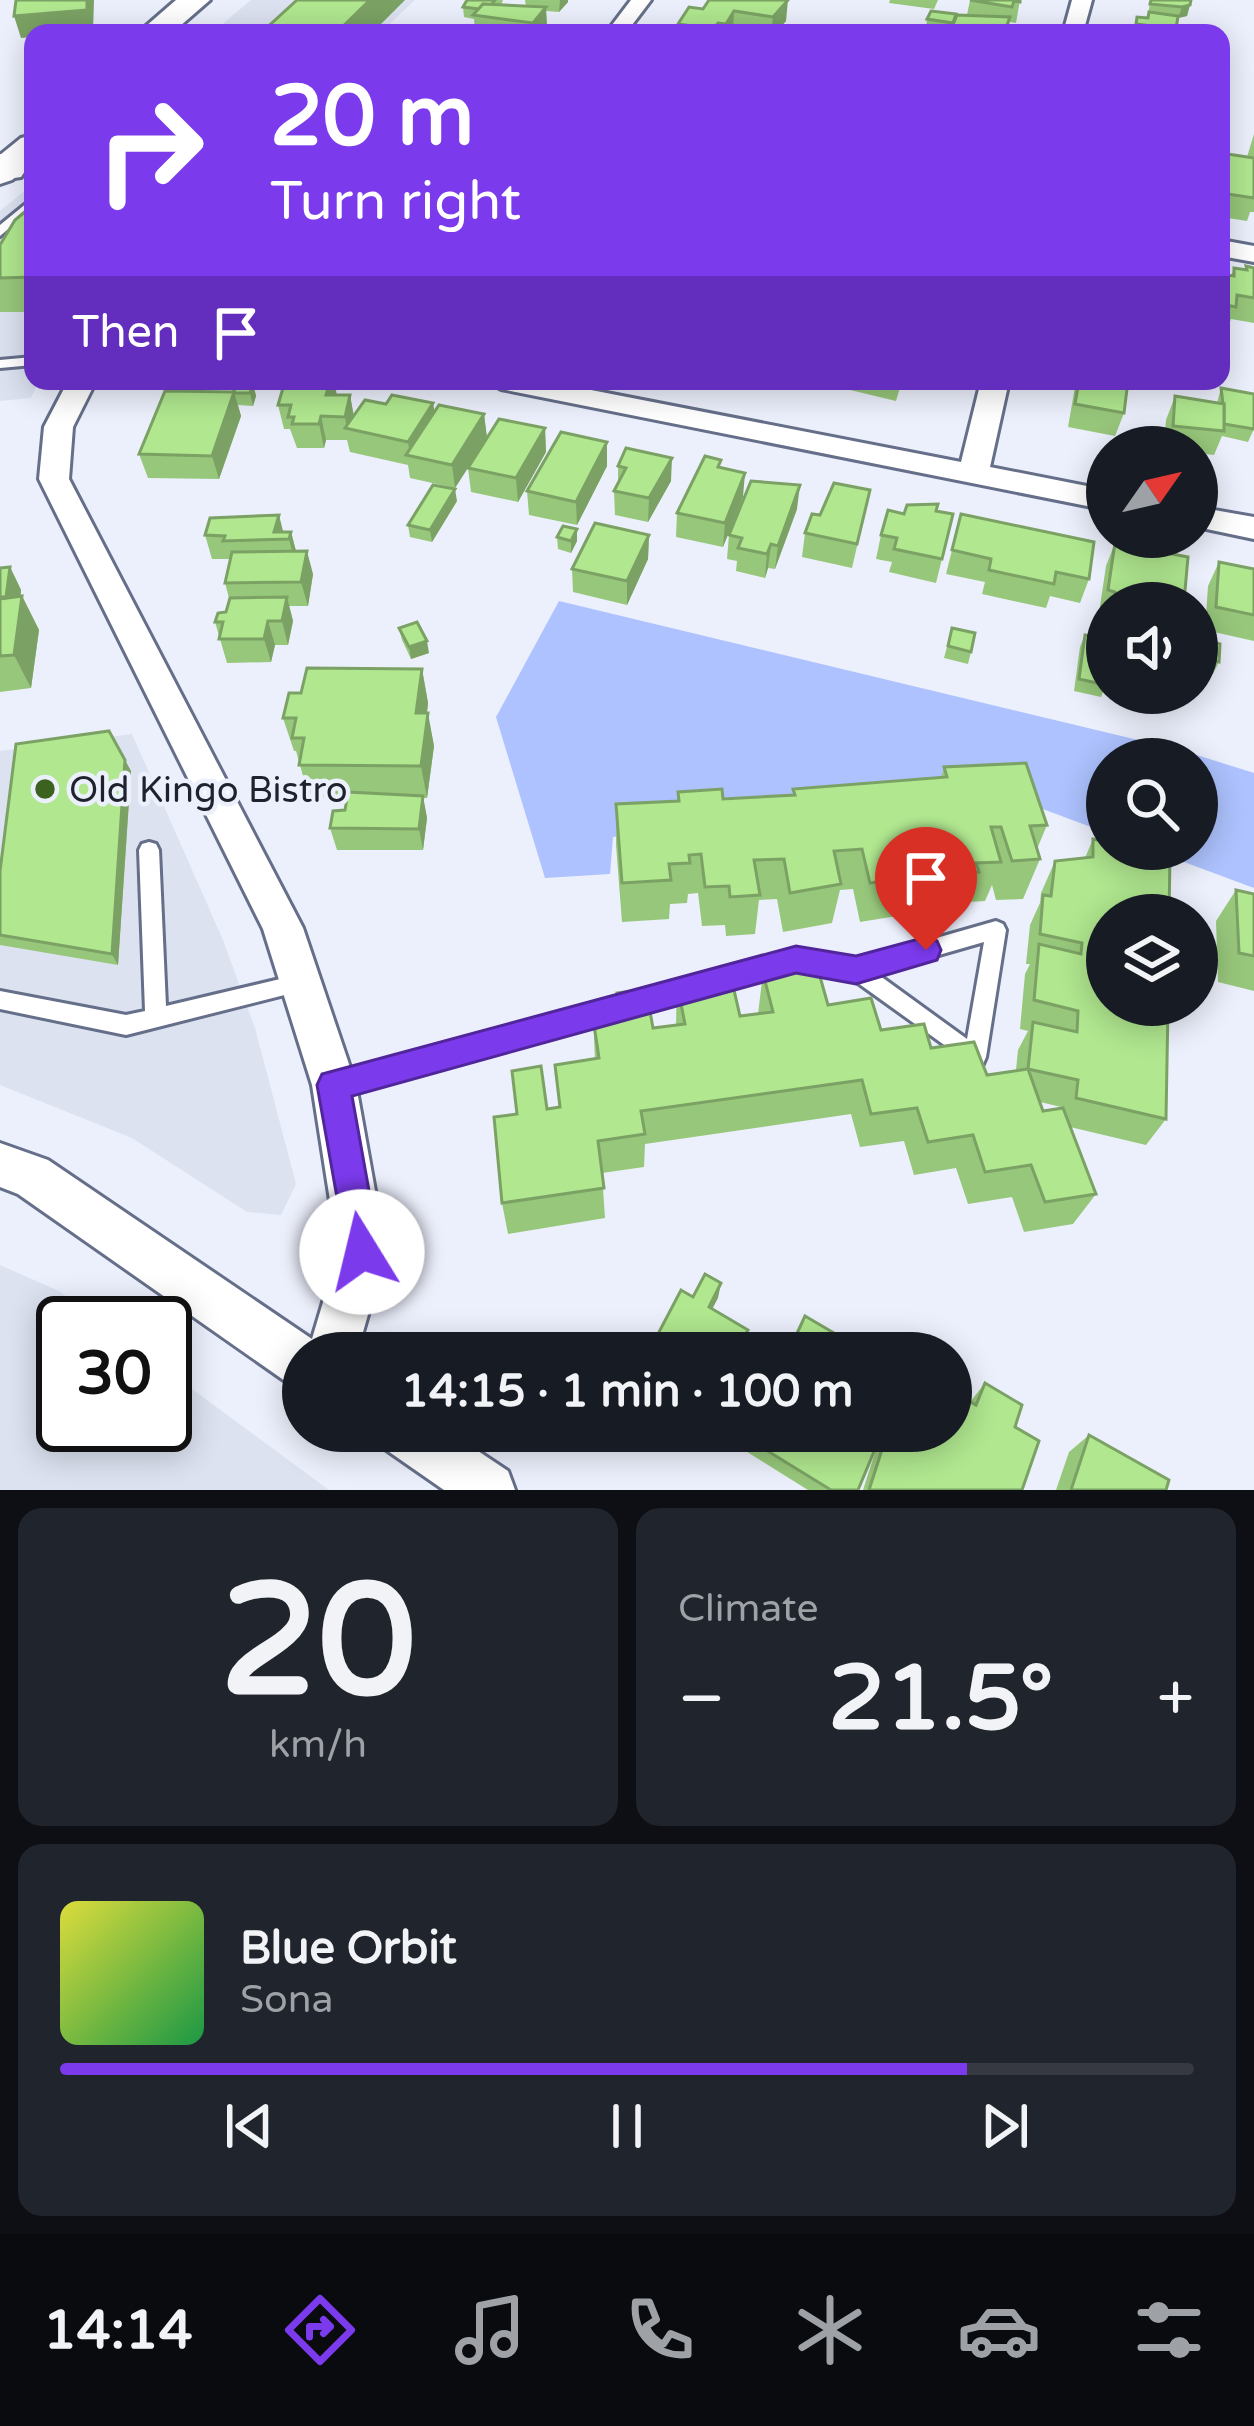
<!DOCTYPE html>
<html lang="en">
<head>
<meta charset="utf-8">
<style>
  :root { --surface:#171b24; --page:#20242c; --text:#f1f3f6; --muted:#9ea1a6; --line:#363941; --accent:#7c3aed }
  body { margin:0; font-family:"Varela Round",sans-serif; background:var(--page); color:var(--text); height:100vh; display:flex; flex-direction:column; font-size:45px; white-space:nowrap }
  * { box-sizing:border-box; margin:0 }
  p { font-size:39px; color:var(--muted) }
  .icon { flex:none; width:66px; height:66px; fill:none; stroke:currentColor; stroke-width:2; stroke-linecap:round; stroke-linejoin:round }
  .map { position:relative; height:1490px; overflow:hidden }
  .drawer { display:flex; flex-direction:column; gap:18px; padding:18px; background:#0d0f14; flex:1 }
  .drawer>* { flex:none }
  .guide { position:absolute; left:24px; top:24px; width:1206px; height:366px; border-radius:24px; box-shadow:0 6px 30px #0003; background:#7c3aed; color:#fff; overflow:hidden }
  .needle { width:78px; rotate:56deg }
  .buttons { position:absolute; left:1086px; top:426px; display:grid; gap:24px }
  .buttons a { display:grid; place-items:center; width:132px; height:132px; border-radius:50%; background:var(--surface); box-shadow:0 6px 30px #0003; font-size:60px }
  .speed { position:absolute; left:36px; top:1296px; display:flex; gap:24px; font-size:60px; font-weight:700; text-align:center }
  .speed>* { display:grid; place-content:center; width:156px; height:156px; border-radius:50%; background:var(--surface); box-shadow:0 6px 30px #0003; line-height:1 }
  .speed .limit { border:6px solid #111; border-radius:18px; background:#fff; color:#111 }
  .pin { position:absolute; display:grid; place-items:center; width:102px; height:102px; color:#fff; margin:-123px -51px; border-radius:50% 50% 50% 0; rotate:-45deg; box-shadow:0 0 12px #0007 }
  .pin .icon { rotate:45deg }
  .me { position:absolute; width:132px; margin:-66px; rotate:351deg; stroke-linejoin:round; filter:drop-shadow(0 0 9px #0008) }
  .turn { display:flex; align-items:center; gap:42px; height:252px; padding:0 48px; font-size:54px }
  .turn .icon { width:156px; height:156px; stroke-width:2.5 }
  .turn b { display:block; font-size:84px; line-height:102px }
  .then { display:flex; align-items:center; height:114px; padding:0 48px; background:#0003; gap:24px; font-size:45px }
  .big { font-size:90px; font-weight:800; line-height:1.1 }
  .drawer .tile { flex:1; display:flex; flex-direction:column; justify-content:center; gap:18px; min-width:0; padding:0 42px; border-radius:24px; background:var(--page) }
  .drawer .dial { align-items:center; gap:0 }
  .dial b { font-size:156px; line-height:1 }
  .song { display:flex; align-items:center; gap:36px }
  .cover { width:144px; height:144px; border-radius:18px; background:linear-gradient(135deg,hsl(60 70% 55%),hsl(140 70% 35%)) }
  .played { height:12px; border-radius:6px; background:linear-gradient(90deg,var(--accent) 80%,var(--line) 80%) }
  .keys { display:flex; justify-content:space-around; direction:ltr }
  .heat { display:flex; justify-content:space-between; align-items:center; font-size:66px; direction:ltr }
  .drawer .tiles { flex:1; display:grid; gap:18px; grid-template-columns:1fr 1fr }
  .tile:last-child { grid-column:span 2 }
  .trip { position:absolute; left:282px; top:1332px; width:690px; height:120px; border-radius:60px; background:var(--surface); box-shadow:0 6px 30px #0003; font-weight:800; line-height:120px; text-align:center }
  .tabs { display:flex; height:192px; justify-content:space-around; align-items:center; background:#090b0e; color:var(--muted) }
  .tabs .icon { width:84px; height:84px }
  .tabs .selected { color:var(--accent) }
  .tabs b { font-size:54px; color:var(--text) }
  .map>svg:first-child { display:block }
</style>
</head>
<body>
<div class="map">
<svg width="1254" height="1490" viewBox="0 0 1254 1490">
  <rect width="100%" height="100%" fill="#ecf0fc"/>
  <g fill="#dce2f0">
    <polygon points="251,0 415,0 380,33 212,33"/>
    <polygon points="33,184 33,381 39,381 31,398 0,401 0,211"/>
    <polygon points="132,734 223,940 255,1028 296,1184 281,1215 247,1212 132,1138 0,1085 0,751"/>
    <polygon points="0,1265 59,1291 102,1323 63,1323 63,1425 165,1425 165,1369 329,1490 0,1490"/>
  </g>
  <polygon fill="#adc2fe" points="559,601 1184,751 1254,773 1254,888 1149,849 1197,849 1197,759 1107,759 1107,833 1005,795 613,837 610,874 545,878 496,717"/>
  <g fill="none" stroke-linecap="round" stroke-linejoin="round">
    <defs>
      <g id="lane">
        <polygon points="33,198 33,208 0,236 0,225"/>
        <polygon points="33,357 33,365 0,368 0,360"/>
        <polygon points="149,842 156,844 159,850 166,1006 301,974 308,977 311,983 308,989 126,1035 0,1009 0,991 126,1015 145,1011 139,850 142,844"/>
        <path d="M996 921 1003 924 1006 930 986 1057 983 1064 975 1067 851 978 796 968 335 1095 327 1092 324 1085 327 1078 335 1075 796 950 856 961ZM984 942 967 1039 876 973Z"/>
      </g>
      <g id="street">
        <polygon points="631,0 651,0 626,33 606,33"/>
        <polygon points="1072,0 1092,0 1083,33 1063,33"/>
        <polygon points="1221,240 1254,246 1254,262 1221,256"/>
        <polygon points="68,381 96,381 73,427 69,479 303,928 356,1085 386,1252 357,1353 303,1353 303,1388 285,1381 18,1194 0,1187 0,1143 48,1160 312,1339 338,1252 312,1085 263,929 39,479 44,427"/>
        <polygon points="487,381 545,381 961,462 981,381 1009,381 990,467 1107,490 1107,510 501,389"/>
        <polygon points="1197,507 1254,517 1254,539 1197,527"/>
        <polygon points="377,1431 448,1431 508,1471 515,1490 444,1490 385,1449"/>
      </g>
      <g id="secondary">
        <polygon points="176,0 210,0 172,33 138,33"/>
        <polygon points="33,135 33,163 12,180 0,184 0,155 21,138"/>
      </g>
      <polygon id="highway" points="0,154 21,159 27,168 21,177 0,180"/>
    </defs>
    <use href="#lane" stroke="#656f89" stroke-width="6"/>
    <use href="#street" stroke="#656f89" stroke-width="6"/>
    <use href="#secondary" stroke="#656f89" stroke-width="6"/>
    <use href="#highway" stroke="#656f89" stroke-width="6"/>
    <use href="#lane" fill="#fff" fill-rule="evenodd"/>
    <use href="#street" fill="#fff" fill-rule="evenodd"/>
    <use href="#secondary" fill="#fff" fill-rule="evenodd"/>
    <use href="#highway" fill="#fff" fill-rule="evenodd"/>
  </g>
  <g fill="#97c77b" fill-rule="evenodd">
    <polygon points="467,0 503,0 501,5 526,6 525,0 568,0 568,2 559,12 546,11 547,28 543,33 475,33 474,19 464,17 463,7"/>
    <polygon points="709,0 786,21 775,33 677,33 678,24 703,9"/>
    <polygon points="890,0 938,0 934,9 889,3"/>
    <polygon points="970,0 1020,0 1016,23 1010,22 1006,33 948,33 926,30 927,19 967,15"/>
    <polygon points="1150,0 1191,0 1187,16 1178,18 1176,33 1134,33 1137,17 1148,18"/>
    <polygon points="1254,134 1254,212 1250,212 1247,221 1221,217 1221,153 1247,157"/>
    <polygon points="33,205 33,312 0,312 0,245"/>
    <polygon points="1246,266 1254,268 1254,323 1231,319 1227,330 1221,329 1221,274 1231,276 1234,268 1245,270"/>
    <polygon points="334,381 337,395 350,395 354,416 386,404 433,403 434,412 484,414 487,438 455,488 410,478 408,465 350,452 347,440 326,440 324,448 297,448 290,429 284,429 278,405"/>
    <polygon points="802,381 834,381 832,387"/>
    <polygon points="848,381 902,381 896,401 846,389"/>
    <polygon points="1076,381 1128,381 1124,413 1115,436 1068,427"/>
    <polygon points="253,384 256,396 253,406 238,405 241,416 219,479 148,478 139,454 233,392"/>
    <polygon points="1221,388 1254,429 1248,442 1222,436 1214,455 1197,453 1197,447 1164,447 1166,420 1175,396 1217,403"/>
    <polygon points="545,428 546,452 518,502 471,492 468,468"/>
    <polygon points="607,442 607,466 577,525 529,515 527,491"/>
    <polygon points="618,466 671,481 648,522 615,515 614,491 618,484"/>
    <polygon points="721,468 743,497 723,547 676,537 677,513"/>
    <polygon points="870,490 852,568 802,557 805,533"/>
    <polygon points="457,501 432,542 410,537 408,525"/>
    <polygon points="797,509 775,569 768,568 765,578 736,571 737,561 727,559 729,535"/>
    <polygon points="936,511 953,514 936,583 889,572 892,562 876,559 881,535"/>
    <polygon points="961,514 1089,579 1080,603 1050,596 1046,608 982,594 985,582 946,574"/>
    <polygon points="577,529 577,541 571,553 558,549 557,537"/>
    <polygon points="291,532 296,551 313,574 308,606 289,606 293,621 288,645 275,645 271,662 227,663 215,622 226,612 229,598 225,583 230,562 229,559 212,559 205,535"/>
    <polygon points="649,535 648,559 627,605 573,592 572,569"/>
    <polygon points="1115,543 1188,557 1184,603 1107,603 1107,633 1104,632 1106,615 1099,613 1106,566"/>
    <polygon points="1219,562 1254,569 1254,641 1205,630 1208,586"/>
    <polygon points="10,567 21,590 21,596 22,596 39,630 31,688 0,692 0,568"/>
    <polygon points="399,628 429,653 411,659 402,640"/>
    <polygon points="952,628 971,652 968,664 944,658"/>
    <polygon points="1085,635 1106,685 1101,697 1074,691 1080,647"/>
    <polygon points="1197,639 1219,662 1213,674 1197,670"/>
    <polygon points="422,669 428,703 427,713 434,746 427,798 423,798 427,818 423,850 337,850 330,828 345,810 347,798 309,797 296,751 294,751 283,718 301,693"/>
    <polygon points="944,767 1047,825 1037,849 1040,859 1023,899 996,900 992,885 985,901 968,902 965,911 937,913 929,879 920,880 909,914 860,922 853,889 840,890 832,923 783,932 777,899 759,900 755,934 726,936 725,925 702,926 698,893 688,894 687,903 670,904 669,919 622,922 616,845 616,804 677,801 678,792 723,799 793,795 793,789 941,778"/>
    <polygon points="131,771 118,965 0,945 0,871"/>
    <path d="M1093 839 1166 1119 1146 1145 1070 1127 1096 1194 1073 1224 1024 1232 1012 1197 968 1204 956 1168 914 1175 904 1141 860 1147 851 1114 645 1144 644 1167 602 1173 605 1218 508 1234 502 1203 547 1109 559 1107 555 1065 595 1059 593 1018 617 1015V993L653 1028 676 1025 677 984 740 1016 758 1014 763 973 881 1030 931 1048 987 1075 1016 1070 1018 1050 1028 1031 1020 1029 1025 974 1030 964H1026L1030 925 1040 903 1041 893 1055 861 1085 858ZM1040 1102 1061 1107 1043 1111Z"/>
    <polygon points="1236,890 1254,894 1254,991 1218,982 1216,921"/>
    <polygon points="985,1383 1015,1427 1022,1490 863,1490 882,1431 951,1431 970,1402"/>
    <polygon points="676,1431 695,1431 690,1440"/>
    <polygon points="1089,1435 1166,1490 1056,1490 1069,1452"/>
    <polygon points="748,1439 858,1490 808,1490 744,1450"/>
  </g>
  <g fill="#7ba264">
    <polygon points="87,0 94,0 93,31 33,33 33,37 21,38 14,16"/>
    <polygon points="370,0 405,0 372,33 336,33"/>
    <polygon points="560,0 568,0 568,2 559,12"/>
    <polygon points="788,0 786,21 775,33 771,33 773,17"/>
    <polygon points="1190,5 1187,16 1178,18 1182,7"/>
    <polygon points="546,7 547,28 543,33 533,33 533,23"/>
    <polygon points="734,11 733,33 726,33 726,24"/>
    <polygon points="330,381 334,381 337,397 331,418 326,395"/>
    <polygon points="253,384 256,396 253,406 250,393"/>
    <polygon points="234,392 241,416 219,479 212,456"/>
    <polygon points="350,395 354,418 347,429 345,417"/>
    <polygon points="433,403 437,427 410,455 408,442"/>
    <polygon points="484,414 487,438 455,488 452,465"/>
    <polygon points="321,416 326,440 324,448 319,424"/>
    <polygon points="545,428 546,452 518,502 516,478"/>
    <polygon points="607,442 607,466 577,525 576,502"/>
    <polygon points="672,458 671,481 648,522 649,498"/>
    <polygon points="745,473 743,497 723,547 725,523"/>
    <polygon points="800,485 797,509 775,569 778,546"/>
    <polygon points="455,489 457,501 432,542 430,530"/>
    <polygon points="279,515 285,539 274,532"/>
    <polygon points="577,529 577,541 571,553 571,541"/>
    <polygon points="291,532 297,555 295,563 289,539"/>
    <polygon points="649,535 648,559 627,605 627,581"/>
    <polygon points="771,544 768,568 765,578 767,554"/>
    <polygon points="307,551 313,574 308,606 301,582"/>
    <polygon points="10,567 21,590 18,620 6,597"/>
    <polygon points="22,596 39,630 31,688 14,655"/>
    <polygon points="287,597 293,621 288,645 282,621"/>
    <polygon points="268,621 275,645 271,662 264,639"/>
    <polygon points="427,641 429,653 411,659 409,647"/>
    <polygon points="422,669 428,703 423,746 416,713"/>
    <polygon points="428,713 434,746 427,798 421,766"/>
    <polygon points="125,760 131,771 118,965 112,954"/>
    <polygon points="423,796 427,818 423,850 419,829"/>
    <polygon points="721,1283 718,1298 706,1321 709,1307"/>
  </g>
  <g fill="#b0e78f" stroke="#7ba264" stroke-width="3">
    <polygon points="16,0 87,0 87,10 14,16"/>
    <polygon points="297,0 370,0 336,33 261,33"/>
    <polygon points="467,0 495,0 491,5 483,4 479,9 463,7"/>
    <polygon points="709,0 788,0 773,17 734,11 726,24 718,23 714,29 678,24 689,7 703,9"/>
    <polygon points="970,0 1020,0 1020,2 1014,1 1012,7"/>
    <polygon points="1151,0 1191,0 1190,5 1182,7 1150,4"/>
    <polygon points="483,4 546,7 533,23 473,15"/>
    <polygon points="931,11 956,14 953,23 927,19"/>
    <polygon points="1149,12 1178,16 1176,29 1136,24 1137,17 1148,18"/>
    <polygon points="957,15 1010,17 1004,33 984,33 952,27"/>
    <polygon points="1146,27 1177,33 1143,33"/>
    <polygon points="1221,153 1254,158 1254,198 1221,193"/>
    <polygon points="33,205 33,277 0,278 0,245 15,220"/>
    <polygon points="1246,266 1254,268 1254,298 1237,295 1236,307 1221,304 1221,274 1234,276 1234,268 1247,270"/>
    <polygon points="285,381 330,381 326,395 350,395 345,417 321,416 319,424 292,424 294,417 288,417 291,405 278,405"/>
    <polygon points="1079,381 1128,381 1124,413 1075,404"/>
    <polygon points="236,384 253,384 250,393 233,393"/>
    <polygon points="1221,388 1254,394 1254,429 1224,424 1224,404 1223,404"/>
    <polygon points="165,391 234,392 212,456 139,454"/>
    <polygon points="392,395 433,403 408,442 345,428 365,400 386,404"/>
    <polygon points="1175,396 1224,404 1224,431 1173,426"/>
    <polygon points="439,405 484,414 452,465 406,455"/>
    <polygon points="499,419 545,428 516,478 468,468"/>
    <polygon points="561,432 607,442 576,502 527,491"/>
    <polygon points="626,448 672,458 649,498 614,491 626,468 618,466"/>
    <polygon points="705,456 721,460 718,467 745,473 725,523 677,513"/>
    <polygon points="751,481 800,485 778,546 771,544 767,554 738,548 742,538 729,535"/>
    <polygon points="834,483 870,490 857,544 805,533 812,514 820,515"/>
    <polygon points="433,485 455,489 430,530 408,525"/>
    <polygon points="938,504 936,511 953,514 942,559 894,549 897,538 881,535 888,510 904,514 907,505"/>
    <polygon points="961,514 1094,542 1089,579 1056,572 1054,584 989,570 991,559 952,550"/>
    <polygon points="279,515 274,532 291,532 289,539 223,541 225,536 205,535 210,518"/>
    <polygon points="595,523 649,535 627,581 572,569"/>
    <polygon points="563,526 577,529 571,541 557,537"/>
    <polygon points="1115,543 1188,557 1184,602 1151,595 1146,598 1146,603 1114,603 1115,592 1108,590"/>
    <polygon points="307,551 301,582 225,583 232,552"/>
    <polygon points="1219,562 1254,569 1254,615 1216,607"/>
    <polygon points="10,567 6,597 0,597 0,568"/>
    <polygon points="22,596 14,655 0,656 0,599"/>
    <polygon points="287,597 282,621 268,621 264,639 219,639 223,622 215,622 218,613 226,612 230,598"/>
    <polygon points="417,622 427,641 409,647 399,628"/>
    <polygon points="952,628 975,633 971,652 948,646"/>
    <polygon points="1085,635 1107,640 1106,685 1079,679"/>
    <polygon points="1197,639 1220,644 1219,662 1197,657"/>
    <polygon points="307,668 422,669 416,713 428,713 421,766 299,765 304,738 292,738 296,718 283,718 289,693 301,693"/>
    <polygon points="109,731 125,760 112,954 0,935 0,871 16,744"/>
    <polygon points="1026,763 1047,825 1030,826 1040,859 1012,861 1001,827 991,827 1001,862 976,863 979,872 951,873 942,839 913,841 921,875 870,883 862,849 834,851 841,884 790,893 784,859 754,860 760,895 730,897 729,886 705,887 701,854 689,855 690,863 669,864 671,880 622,883 616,804 679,801 678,792 722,789 723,799 795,795 793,789 947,777 944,767"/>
    <polygon points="348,792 423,796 419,829 330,828 333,811 345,810"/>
    <polygon points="1093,839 1107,842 1107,849 1138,849 1170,856 1169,915 1107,915 1107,1005 1168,1005 1166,1119 1076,1098 1078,1080 1028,1069 1033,1022 1077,1032 1078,1011 1034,1000 1039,944 1081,954 1082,943 1040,934 1043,895 1051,896 1055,861 1093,857"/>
    <polygon points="1236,890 1254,894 1254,956 1239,953"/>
    <polygon points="817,966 828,1005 871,998 881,1030 924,1024 931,1048 974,1042 987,1075 1028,1069 1043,1111 1063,1108 1096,1194 1045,1202 1031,1165 985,1172 973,1135 928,1142 917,1108 871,1114 862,1080 641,1111 645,1134 598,1141 604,1188 502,1203 494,1117 517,1114 512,1071 541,1066 547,1109 560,1107 555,1065 599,1058 593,1018 621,1014 617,993 646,989 653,1028 685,1024 677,984 731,977 740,1016 773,1012 763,973"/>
    <polygon points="705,1274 721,1283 709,1307 748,1330 736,1353 648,1353 681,1290 693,1297"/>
    <polygon points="805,1316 868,1353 788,1353"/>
    <polygon points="985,1383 1022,1405 1015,1427 1039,1441 1022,1490 869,1490 888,1431 951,1431 951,1391 976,1405"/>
    <polygon points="751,1431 870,1431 880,1437 858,1490 831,1490 748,1439"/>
    <polygon points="1089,1435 1169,1480 1166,1490 1071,1490"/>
  </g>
  <polygon fill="#7c3aed" stroke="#51269a" stroke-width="3" points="926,937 937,941 941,950 937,960 856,984 796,973 352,1096 380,1252 374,1265 362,1270 349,1265 317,1085 322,1074 796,946 856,956"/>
  <circle fill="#3b631f" stroke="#ecf0fc" stroke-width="4.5" cx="45" cy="789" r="12"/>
  <g text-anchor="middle" stroke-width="9" stroke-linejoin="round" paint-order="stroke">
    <g font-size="36" fill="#1e222d" stroke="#ecf0fc" text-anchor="start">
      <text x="69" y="802">Old Kingo Bistro</text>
    </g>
  </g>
</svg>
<div class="buttons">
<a><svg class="needle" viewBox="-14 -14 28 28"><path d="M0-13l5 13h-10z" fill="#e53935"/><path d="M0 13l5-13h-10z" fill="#9ea1a6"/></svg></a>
<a><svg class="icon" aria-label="sound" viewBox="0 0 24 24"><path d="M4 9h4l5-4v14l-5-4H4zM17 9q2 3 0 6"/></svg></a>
<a><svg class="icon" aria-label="search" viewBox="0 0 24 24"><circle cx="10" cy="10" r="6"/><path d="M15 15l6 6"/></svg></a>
<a><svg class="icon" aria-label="layers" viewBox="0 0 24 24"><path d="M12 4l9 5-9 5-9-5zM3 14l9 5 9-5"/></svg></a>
</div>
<div class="speed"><div class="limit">30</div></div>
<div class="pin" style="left:926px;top:950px;background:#d93025"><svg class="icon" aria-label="arrive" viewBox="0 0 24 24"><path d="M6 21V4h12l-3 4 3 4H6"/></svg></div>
<svg class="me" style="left:362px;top:1252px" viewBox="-20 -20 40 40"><circle r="19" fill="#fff"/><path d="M0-13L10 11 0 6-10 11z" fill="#7c3aed"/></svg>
<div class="trip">14:15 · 1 min · 100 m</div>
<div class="guide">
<div class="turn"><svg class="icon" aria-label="right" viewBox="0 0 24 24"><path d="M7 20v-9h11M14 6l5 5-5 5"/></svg><div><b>20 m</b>Turn right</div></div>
<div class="then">Then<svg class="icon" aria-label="arrive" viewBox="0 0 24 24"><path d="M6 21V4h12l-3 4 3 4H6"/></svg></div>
</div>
</div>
<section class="drawer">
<div class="tiles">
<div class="tile dial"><b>20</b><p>km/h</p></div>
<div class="tile"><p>Climate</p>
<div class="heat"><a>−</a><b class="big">21.5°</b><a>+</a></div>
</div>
<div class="tile">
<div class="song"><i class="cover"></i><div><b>Blue Orbit</b><p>Sona</p></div></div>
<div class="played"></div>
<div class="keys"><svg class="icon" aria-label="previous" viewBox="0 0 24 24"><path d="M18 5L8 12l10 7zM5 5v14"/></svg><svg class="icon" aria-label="pause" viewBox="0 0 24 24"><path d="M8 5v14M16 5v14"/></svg><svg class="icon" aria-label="next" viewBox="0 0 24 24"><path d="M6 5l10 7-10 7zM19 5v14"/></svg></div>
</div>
</div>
</section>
<nav class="tabs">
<b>14:14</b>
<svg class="icon selected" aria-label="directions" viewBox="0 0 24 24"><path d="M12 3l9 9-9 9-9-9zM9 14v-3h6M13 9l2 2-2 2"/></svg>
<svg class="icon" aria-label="music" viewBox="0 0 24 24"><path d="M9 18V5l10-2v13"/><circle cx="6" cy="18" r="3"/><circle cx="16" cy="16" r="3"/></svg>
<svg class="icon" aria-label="phone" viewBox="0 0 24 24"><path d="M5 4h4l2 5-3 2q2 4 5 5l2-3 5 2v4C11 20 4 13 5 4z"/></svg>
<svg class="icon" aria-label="climate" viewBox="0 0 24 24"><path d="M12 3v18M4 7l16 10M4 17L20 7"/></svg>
<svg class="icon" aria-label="car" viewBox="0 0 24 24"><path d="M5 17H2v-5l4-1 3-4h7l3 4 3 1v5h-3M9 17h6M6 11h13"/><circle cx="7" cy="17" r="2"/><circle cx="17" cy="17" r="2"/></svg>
<svg class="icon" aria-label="filters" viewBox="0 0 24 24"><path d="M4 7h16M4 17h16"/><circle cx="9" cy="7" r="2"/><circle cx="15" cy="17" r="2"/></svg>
</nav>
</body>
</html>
